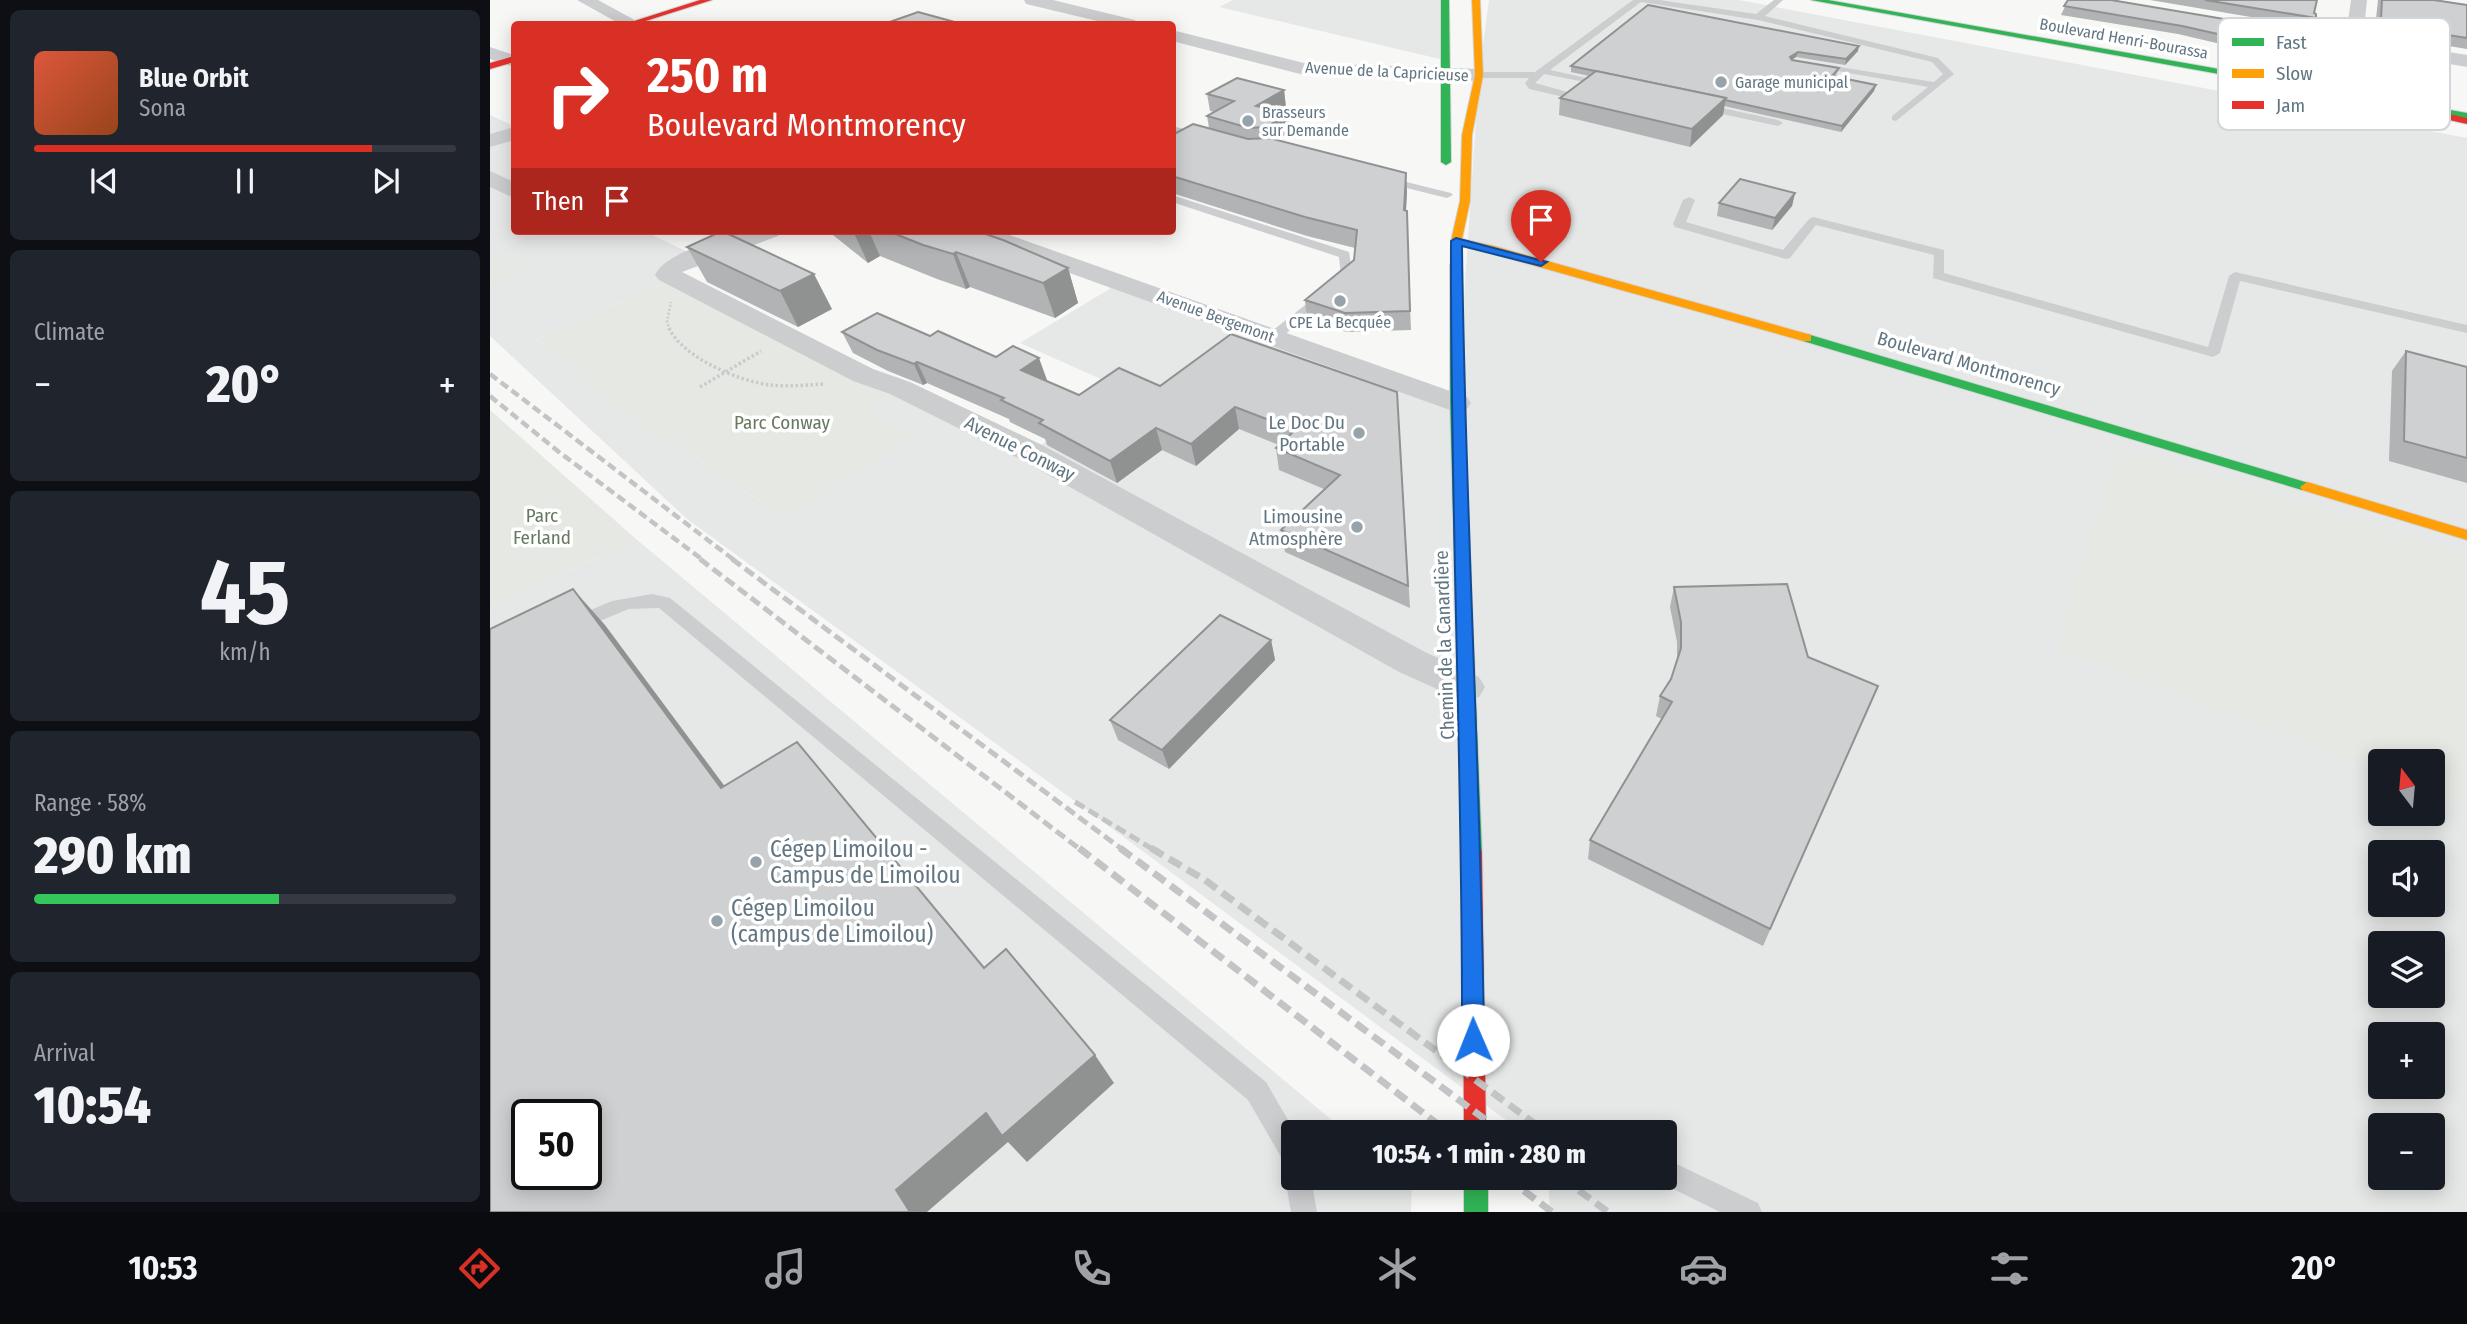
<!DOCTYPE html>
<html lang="en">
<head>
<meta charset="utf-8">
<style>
  :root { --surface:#171b24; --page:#20242c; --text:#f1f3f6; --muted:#9ea1a6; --line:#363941; --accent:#d93025 }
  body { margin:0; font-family:"Fira Sans Condensed",sans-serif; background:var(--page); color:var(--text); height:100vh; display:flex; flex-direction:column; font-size:26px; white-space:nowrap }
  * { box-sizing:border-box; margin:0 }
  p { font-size:23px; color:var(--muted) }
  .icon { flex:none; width:38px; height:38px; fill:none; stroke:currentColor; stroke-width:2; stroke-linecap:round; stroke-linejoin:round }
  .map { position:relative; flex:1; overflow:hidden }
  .sheet { display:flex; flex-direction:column; gap:10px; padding:10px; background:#0d0f14; width:490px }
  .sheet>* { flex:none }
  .banner { position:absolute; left:21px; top:21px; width:665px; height:214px; border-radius:7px; box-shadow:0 4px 18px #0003; background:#d93025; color:#fff; overflow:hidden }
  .needle { width:46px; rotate:344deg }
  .controls { position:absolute; left:1878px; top:749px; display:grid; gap:14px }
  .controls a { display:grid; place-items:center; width:77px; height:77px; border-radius:7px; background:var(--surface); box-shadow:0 4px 18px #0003; font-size:35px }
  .speed { position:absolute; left:21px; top:1099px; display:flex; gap:14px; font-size:35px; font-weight:700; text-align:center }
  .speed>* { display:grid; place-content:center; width:91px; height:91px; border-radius:50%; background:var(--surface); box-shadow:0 4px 18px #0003; line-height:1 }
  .speed .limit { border:4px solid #111; border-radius:10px; background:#fff; color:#111 }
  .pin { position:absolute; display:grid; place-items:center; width:60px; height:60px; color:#fff; margin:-72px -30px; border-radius:50% 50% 50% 0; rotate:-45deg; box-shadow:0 0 7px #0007 }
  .pin .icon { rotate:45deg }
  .me { position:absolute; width:77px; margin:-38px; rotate:359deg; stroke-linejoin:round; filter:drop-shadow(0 0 5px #0008) }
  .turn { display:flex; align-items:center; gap:24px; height:147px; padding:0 21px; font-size:32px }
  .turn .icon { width:91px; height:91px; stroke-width:2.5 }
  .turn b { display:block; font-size:49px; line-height:60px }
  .then { display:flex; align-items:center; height:66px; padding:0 21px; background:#0003; gap:14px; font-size:26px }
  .big { font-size:52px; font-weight:800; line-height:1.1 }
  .sheet .tile { flex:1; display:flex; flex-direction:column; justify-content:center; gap:10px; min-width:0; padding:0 24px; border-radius:10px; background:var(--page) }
  .sheet .dial { align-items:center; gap:0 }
  .dial b { font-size:91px; line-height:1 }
  .song { display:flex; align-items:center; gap:21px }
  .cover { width:84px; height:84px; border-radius:10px; background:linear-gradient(135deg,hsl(10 70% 55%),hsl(20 70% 35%)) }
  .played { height:7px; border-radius:4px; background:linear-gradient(90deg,var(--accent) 80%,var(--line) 80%) }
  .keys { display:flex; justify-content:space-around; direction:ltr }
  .heat { display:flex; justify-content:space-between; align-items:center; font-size:38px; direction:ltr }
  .charge { height:10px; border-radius:5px; background:linear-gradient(90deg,#34c759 58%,var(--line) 0) }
  .trip { position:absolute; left:791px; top:1120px; width:396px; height:70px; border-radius:7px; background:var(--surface); box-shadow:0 4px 18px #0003; font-weight:800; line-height:70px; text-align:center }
  .tab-bar { display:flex; height:112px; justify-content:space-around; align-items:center; background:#090b0e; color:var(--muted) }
  .tab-bar .icon { width:49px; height:49px }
  .tab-bar .selected { color:var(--accent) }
  .tab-bar b { font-size:32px; color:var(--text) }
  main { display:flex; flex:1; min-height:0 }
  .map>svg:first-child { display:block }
</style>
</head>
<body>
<main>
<section class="sheet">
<div class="tile">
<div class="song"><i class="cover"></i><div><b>Blue Orbit</b><p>Sona</p></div></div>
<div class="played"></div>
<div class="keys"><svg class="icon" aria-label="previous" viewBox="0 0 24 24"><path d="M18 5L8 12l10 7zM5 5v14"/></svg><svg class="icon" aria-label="pause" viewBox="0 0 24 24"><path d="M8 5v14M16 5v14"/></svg><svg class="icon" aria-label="next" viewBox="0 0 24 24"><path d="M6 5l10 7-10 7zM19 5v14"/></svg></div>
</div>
<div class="tile"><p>Climate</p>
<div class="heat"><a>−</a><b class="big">20°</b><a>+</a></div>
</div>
<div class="tile dial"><b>45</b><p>km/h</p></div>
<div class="tile"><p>Range · 58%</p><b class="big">290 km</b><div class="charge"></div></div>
<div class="tile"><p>Arrival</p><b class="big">10:54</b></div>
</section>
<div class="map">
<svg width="1977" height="1212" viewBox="0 0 1977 1212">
  <rect width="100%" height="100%" fill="#f7f7f6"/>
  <g fill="#e6e8e7" fill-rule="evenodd">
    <polygon points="743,0 955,0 954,60 729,7"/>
    <path d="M999 0H1249L1977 138V1212H1060L1058 1178H1174V1132H1032L593 807 197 519 0 336V115L24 126V231H154L208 257 183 279 46 339 91 370 85 373 181 437 244 485 296 516 373 411 410 388 541 452 631 388 530 343 631 282 967 403 989 75ZM1890 761H1942V814H1890ZM1890 852H1942V905H1890ZM1890 943H1942V996H1890ZM1890 1034H1942V1087H1890ZM1890 1125H1942V1178H1890Z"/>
    <path d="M146 539 856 1132H803V1178H922L921 1212H0V609ZM37 1115H96V1174H37Z"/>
  </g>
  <g fill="#e6e9e3">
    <polygon points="0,259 55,259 0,283"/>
    <polygon points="183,279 410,388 375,410 424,436 296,516 244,485 181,437 171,442 84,374 90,370 46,339"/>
    <polygon points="0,410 146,539 0,609"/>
    <polygon points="1632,449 1977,554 1977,804 1943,791 1942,761 1890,761 1890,771 1566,648 1625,453"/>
  </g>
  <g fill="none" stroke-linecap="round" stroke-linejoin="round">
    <defs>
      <g id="fast">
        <polygon points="951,0 959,0 961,162 956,165 951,162"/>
        <polygon points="1321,0 1338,0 1977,113 1977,119"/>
        <polygon points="966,262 972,265 974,403 992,852 989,858 982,860 975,858 972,852 960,403 960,265"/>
        <polygon points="1317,334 1822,484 1824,487 1822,490 1812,490 1313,341 1311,338"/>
        <rect x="974" y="1178" width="24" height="34"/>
      </g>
      <g id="slow">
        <polygon points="982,0 990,0 993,75 982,135 980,201 972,239 1004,246 1321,335 1321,341 1313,341 971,245 972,265 962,267 961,241 970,201 972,135 985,75"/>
        <polygon points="1817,482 1977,530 1977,540 1812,490 1810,487"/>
      </g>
      <g id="jam">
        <polygon points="210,0 222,0 146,24 135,24"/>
        <polygon points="24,56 24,62 0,69 0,63"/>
        <polygon points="1918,105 1977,118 1977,124 1915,110 1913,108"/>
        <polygon points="982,844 989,846 992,852 996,1132 974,1132 972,852 975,846"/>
      </g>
    </defs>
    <use href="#fast" stroke="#d4d5d6" stroke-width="2"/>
    <use href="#slow" stroke="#d4d5d6" stroke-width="2"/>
    <use href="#jam" stroke="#d4d5d6" stroke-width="2"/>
    <polyline stroke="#c9cacb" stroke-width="2.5" stroke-dasharray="2 2" stroke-linecap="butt" points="180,330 177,322 181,302"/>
    <g stroke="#c9cacb" stroke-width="3.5" stroke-dasharray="2.5 2.5" stroke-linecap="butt">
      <path d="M179 328C192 357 250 382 281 385 298 387 317 385 335 384"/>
      <polyline points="210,387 271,351"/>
    </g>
    <g fill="#cccdce" fill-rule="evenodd">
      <polygon points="1143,0 1169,0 1266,14 1284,0 1293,0 1275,16 1448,58 1464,74 1406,121 1402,120 1402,116 1438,87 1319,66 1324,63 1444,82 1453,74 1442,62 1268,20 1151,2 1060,70 1120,83 1120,87 1054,74 1045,83 1081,93 1081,97 1078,98 1039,89 1035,83 1039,78 989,78 984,75 989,72 1045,72"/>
      <polygon points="1213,104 1288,120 1293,123 1288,126 1209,109 1209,105"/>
      <polygon points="682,126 717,135 718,137 713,140 682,132"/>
      <polygon points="896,177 961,193 963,195 957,198 892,182 892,178"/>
      <polygon points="682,195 859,252 863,278 788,340 778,340 778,334 851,277 849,257 682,202"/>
      <polygon points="1199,197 1205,200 1196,222 1293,250 1319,219 1323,217 1454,250 1454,273 1718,347 1739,276 1745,272 1977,325 1977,333 1750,281 1730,353 1723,357 1443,278 1444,255 1326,225 1300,258 1296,259 1185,227 1183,224 1193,200"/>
      <polygon points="162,594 180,598 776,1082 805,1132 803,1166 794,1162 758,1100 169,608 139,609 85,631 79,629 76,624 79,619 122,601"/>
      <polygon points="1174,1158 1268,1203 1272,1212 1230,1212 1165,1180 1164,1178 1174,1178"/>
      <polygon points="803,1167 803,1178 821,1178 827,1212 801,1212 795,1178 799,1169"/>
    </g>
    <g fill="#cccdce" fill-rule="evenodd">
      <polygon points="87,0 108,0 152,24 130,24"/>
      <polygon points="534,0 563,0 645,20 648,24 620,24 536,4"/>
      <polygon points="1861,0 1877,0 1873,38 1977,55 1977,67 1872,49 1870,70 1860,76 1850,70 1854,46 1777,32 1768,27 1777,22 1856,35"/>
      <polygon points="682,30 814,63 989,69 999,75 989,81 814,75 682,41"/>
      <polygon points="0,47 24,55 24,67 0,59"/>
      <polygon points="24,127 24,140 0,147 0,134"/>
      <polygon points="0,171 24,182 24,198 0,187"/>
      <path d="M257 231H292L288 236 192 272 383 369 420 382 552 445 935 652 989 677 995 687 989 697 976 702 909 672 530 459 400 394 363 381 169 280 165 275C176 251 232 240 257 231Z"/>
      <polygon points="473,231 508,231 977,397 981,403 977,409 967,412 957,409 477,236"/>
    </g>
    <use href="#fast" fill="#30b455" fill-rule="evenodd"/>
    <use href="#slow" fill="#ff9f0a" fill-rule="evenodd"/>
    <use href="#jam" fill="#e5322d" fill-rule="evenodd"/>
    <g stroke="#c2c4c5" stroke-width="4.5" stroke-dasharray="9 4.5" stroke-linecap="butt">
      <polyline points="0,374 244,560"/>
      <polyline points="0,396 69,452 213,560"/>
    </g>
    <g stroke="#c2c4c5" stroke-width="5" stroke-dasharray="11 5" stroke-linecap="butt">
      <polyline points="210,559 591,850"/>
      <polyline points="242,559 633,850"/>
      <polyline points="585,802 664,850"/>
    </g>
    <g stroke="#c2c4c5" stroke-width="7" stroke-dasharray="14 7" stroke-linecap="butt">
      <polyline points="589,848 958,1132"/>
      <polyline points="630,848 1012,1132"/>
      <polyline points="661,848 715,880 1056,1132"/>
      <polyline points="1017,1178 1062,1212"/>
      <polyline points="1072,1178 1118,1212"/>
    </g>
  </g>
  <g fill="#b1b3b4">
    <polygon points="1578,0 1821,55 1816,64 1688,34 1571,15"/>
    <polygon points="1660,0 1827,0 1824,13 1826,18 1821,27"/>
    <polygon points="1888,0 1944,0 1977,5 1977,49 1928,41 1926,44 1888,38 1888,28 1885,28"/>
    <polygon points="1158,5 1368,51 1355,65 1306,57 1302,60 1349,68 1347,74 1345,76 1386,85 1384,91 1351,132 1234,106 1233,115 1200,147 1069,115 1070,98 1099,76 1081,72 1081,66"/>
    <polygon points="794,90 796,108 789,112 798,114 800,132 786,140 917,191 916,210 921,330 857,332 817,319 815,300 864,260 865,248 817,236 682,193 682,135 719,128 717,116 724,112 720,111 717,94"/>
    <polygon points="1305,193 1302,206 1282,230 1227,216 1229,203"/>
    <polygon points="338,231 487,231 578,268 588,303 565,318 480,287 476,289 447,279 390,256 378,263"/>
    <polygon points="197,247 342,309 308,327 217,282"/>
    <polygon points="352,332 440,336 557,380 556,381 589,395 670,386 907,392 920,608 795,552 791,530 834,489 789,470 786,448 789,445 749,429 706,466 672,450 627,483 557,445 555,439 520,422 519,419 437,383 433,385 398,371 363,353"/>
    <polygon points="1916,351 1977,367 1977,483 1899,461 1902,371"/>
    <polygon points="1184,587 1318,657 1388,686 1273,946 1098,859 1100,840 1172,719 1166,716 1170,696 1181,679 1187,661 1187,642 1180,607"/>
    <polygon points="781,640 785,660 679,769 628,740 620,720"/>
  </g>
  <g fill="#909292">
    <polygon points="1369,46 1368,51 1355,65 1356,59"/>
    <polygon points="1308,52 1306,57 1298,62 1300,57"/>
    <polygon points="1386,85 1384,91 1351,132 1352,126"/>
    <polygon points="794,90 796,108 769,123 766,106"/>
    <polygon points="1236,98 1233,115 1200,147 1202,129"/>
    <polygon points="798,114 800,132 779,145 776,127"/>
    <polygon points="916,173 917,191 915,228 914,210"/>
    <polygon points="1305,193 1302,206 1282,230 1285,218"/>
    <polygon points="363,231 379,231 390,256 378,263"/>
    <polygon points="466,252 480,287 476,289 463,254"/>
    <polygon points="578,268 588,303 565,318 553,283"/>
    <polygon points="324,274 342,309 308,327 290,291"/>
    <polygon points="549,358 557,380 539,392 531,370"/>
    <polygon points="427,362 437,383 433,385 424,364"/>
    <polygon points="745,407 749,429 706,466 701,444"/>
    <polygon points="666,428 672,450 627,483 620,461"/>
    <polygon points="83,589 115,625 262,823 231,788"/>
    <polygon points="781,640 785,660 679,769 672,750"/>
    <polygon points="605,1055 624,1083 537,1162 518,1142 437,1212 420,1212 406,1190 496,1113"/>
  </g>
  <g fill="#ced0d1" stroke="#909292" stroke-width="2" fill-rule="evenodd">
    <polygon points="1578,0 1621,0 1824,34 1821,55 1692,26 1574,6"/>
    <polygon points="1715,0 1827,0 1824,13 1826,14 1826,18"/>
    <polygon points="1892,0 1944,0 1977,5 1977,38 1932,31 1932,34 1893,28 1893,18 1891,18"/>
    <polygon points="1158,5 1369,46 1356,59 1308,52 1300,57 1302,60 1349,68 1342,76 1386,85 1352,126 1235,100 1236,98 1081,66"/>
    <polygon points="428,12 472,24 394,24"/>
    <polygon points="1106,71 1236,98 1202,129 1070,98"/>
    <polygon points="747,78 794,90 766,106 798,114 776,127 759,128 717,116 744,101 717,94"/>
    <polygon points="703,124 758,139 779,138 916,173 914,210 917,211 920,311 855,313 815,300 864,260 867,230 815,217 682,176 682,135"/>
    <polygon points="1250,179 1305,193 1285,218 1229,203"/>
    <polygon points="232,231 324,274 290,291 197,247"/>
    <polygon points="398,231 487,231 513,240 578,268 553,283 466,252 463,254 433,245"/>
    <polygon points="387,313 440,336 448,331 506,357 523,346 549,358 531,370 589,395 629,368 670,386 741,334 907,392 918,586 791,530 850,475 786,448 805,430 745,407 701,444 666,428 620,461 549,423 553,420 511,400 514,398 427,362 424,364 387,350 352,332"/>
    <polygon points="1916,351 1977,367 1977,458 1914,441"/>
    <polygon points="1297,584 1318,657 1388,686 1280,929 1100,840 1182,702 1170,696 1181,679 1191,648 1191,622 1184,587"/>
    <path d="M83 589 231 788 307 742 494 968 516 949 605 1055 512 1136 496 1113 406 1190 420 1212H0V629ZM37 1115H96V1174H37Z"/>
    <polygon points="730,615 781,640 672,750 620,720"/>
  </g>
  <path fill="#1a73e8" stroke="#114b97" stroke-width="2" d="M966 238 1057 262 1051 266 972 246C975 510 991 775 994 1040L991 1047 983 1050 975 1047 972 1040C973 773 960 507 961 241Z"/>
  <g fill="#96a3ab" stroke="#fff" stroke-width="2.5">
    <circle cx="1231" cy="82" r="7"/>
    <circle cx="758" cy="121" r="7"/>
    <circle cx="850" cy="301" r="7"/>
    <circle cx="869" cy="433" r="7"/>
    <circle cx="867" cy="527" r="7"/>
    <circle cx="266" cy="862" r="7"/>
    <circle cx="227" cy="921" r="7"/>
  </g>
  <g text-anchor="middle" stroke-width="7" stroke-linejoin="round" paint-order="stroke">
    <g font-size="16" fill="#627682" stroke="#fff">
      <text transform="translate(1634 38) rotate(10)" y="6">Boulevard Henri-Bourassa</text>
      <text transform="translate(897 71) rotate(3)" y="6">Avenue de la Capricieuse</text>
      <text transform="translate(726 316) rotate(20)" y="6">Avenue Bergemont</text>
    </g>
    <g font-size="16" fill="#627682" stroke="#fff" text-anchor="start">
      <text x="1245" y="88">Garage municipal</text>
      <text x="772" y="118">Brasseurs<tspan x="772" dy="18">sur Demande</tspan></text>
      <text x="850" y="328" text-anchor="middle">CPE La Becquée</text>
    </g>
    <g font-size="19" fill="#627682" stroke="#fff">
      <text transform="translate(1479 363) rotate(16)" y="7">Boulevard Montmorency</text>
      <text transform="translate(530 448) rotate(27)" y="7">Avenue Conway</text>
      <text transform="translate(954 645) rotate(-92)" y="7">Chemin de la Canardière</text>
    </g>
    <g font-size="19" fill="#677961" stroke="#fff">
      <text x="292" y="429">Parc Conway</text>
      <text x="52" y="522">Parc<tspan x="52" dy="22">Ferland</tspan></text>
    </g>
    <g font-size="19" fill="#627682" stroke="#fff" text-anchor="end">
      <text x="855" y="429">Le Doc Du<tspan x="855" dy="22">Portable</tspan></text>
      <text x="853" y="523">Limousine<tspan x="853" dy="22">Atmosphère</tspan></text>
    </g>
    <g font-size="23" fill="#627682" stroke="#fff" text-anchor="start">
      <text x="280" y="857">Cégep Limoilou -<tspan x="280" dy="26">Campus de Limoilou</tspan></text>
      <text x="241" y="916">Cégep Limoilou<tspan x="241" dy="26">(campus de Limoilou)</tspan></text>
    </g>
  </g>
  <rect x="1728" y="18" width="232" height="112" rx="10" fill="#fff" stroke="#d0d6da" stroke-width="2"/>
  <rect x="1742" y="38" width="32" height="8" fill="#30b455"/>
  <rect x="1742" y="69" width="32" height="9" fill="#ff9f0a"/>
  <rect x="1742" y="101" width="32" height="8" fill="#e5322d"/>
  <g font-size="19" fill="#627682">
    <text x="1786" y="49">Fast</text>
    <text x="1786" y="80">Slow</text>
    <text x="1786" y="112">Jam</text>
  </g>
</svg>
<div class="controls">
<a><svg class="needle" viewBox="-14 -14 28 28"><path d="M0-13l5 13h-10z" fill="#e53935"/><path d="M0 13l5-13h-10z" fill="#9ea1a6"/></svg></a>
<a><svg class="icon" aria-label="sound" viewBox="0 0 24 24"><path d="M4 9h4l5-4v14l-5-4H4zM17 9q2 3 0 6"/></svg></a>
<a><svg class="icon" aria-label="layers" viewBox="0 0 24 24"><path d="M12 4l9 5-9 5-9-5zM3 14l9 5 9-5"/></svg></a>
<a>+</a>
<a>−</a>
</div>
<div class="speed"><div class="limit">50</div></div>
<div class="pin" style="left:1051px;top:262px;background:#d93025"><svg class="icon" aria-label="arrive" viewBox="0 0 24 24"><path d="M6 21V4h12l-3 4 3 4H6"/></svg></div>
<svg class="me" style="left:983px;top:1040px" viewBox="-20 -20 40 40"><circle r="19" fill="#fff"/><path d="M0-13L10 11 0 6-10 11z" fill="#1a73e8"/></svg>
<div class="trip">10:54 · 1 min · 280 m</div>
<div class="banner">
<div class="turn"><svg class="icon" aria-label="right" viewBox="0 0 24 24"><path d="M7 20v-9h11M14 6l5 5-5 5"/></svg><div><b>250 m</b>Boulevard Montmorency</div></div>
<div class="then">Then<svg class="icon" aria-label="arrive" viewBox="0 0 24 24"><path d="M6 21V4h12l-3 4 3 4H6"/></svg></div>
</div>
</div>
</main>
<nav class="tab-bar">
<b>10:53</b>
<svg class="icon selected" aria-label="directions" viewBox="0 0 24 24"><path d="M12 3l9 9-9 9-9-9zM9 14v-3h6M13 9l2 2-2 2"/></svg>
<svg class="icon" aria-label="music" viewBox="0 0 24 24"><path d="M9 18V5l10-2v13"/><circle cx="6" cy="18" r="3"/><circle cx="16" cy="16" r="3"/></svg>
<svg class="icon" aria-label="phone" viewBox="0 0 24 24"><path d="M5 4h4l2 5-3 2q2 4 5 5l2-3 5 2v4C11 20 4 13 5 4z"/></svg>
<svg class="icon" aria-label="climate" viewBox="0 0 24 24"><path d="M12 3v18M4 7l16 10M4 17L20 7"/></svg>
<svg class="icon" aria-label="car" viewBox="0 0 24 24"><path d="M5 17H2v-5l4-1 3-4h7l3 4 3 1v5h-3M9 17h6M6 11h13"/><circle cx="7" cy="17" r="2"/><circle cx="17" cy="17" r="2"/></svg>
<svg class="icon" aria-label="filters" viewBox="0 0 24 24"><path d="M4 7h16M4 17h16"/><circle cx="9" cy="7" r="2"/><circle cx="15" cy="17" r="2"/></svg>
<b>20°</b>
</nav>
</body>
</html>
